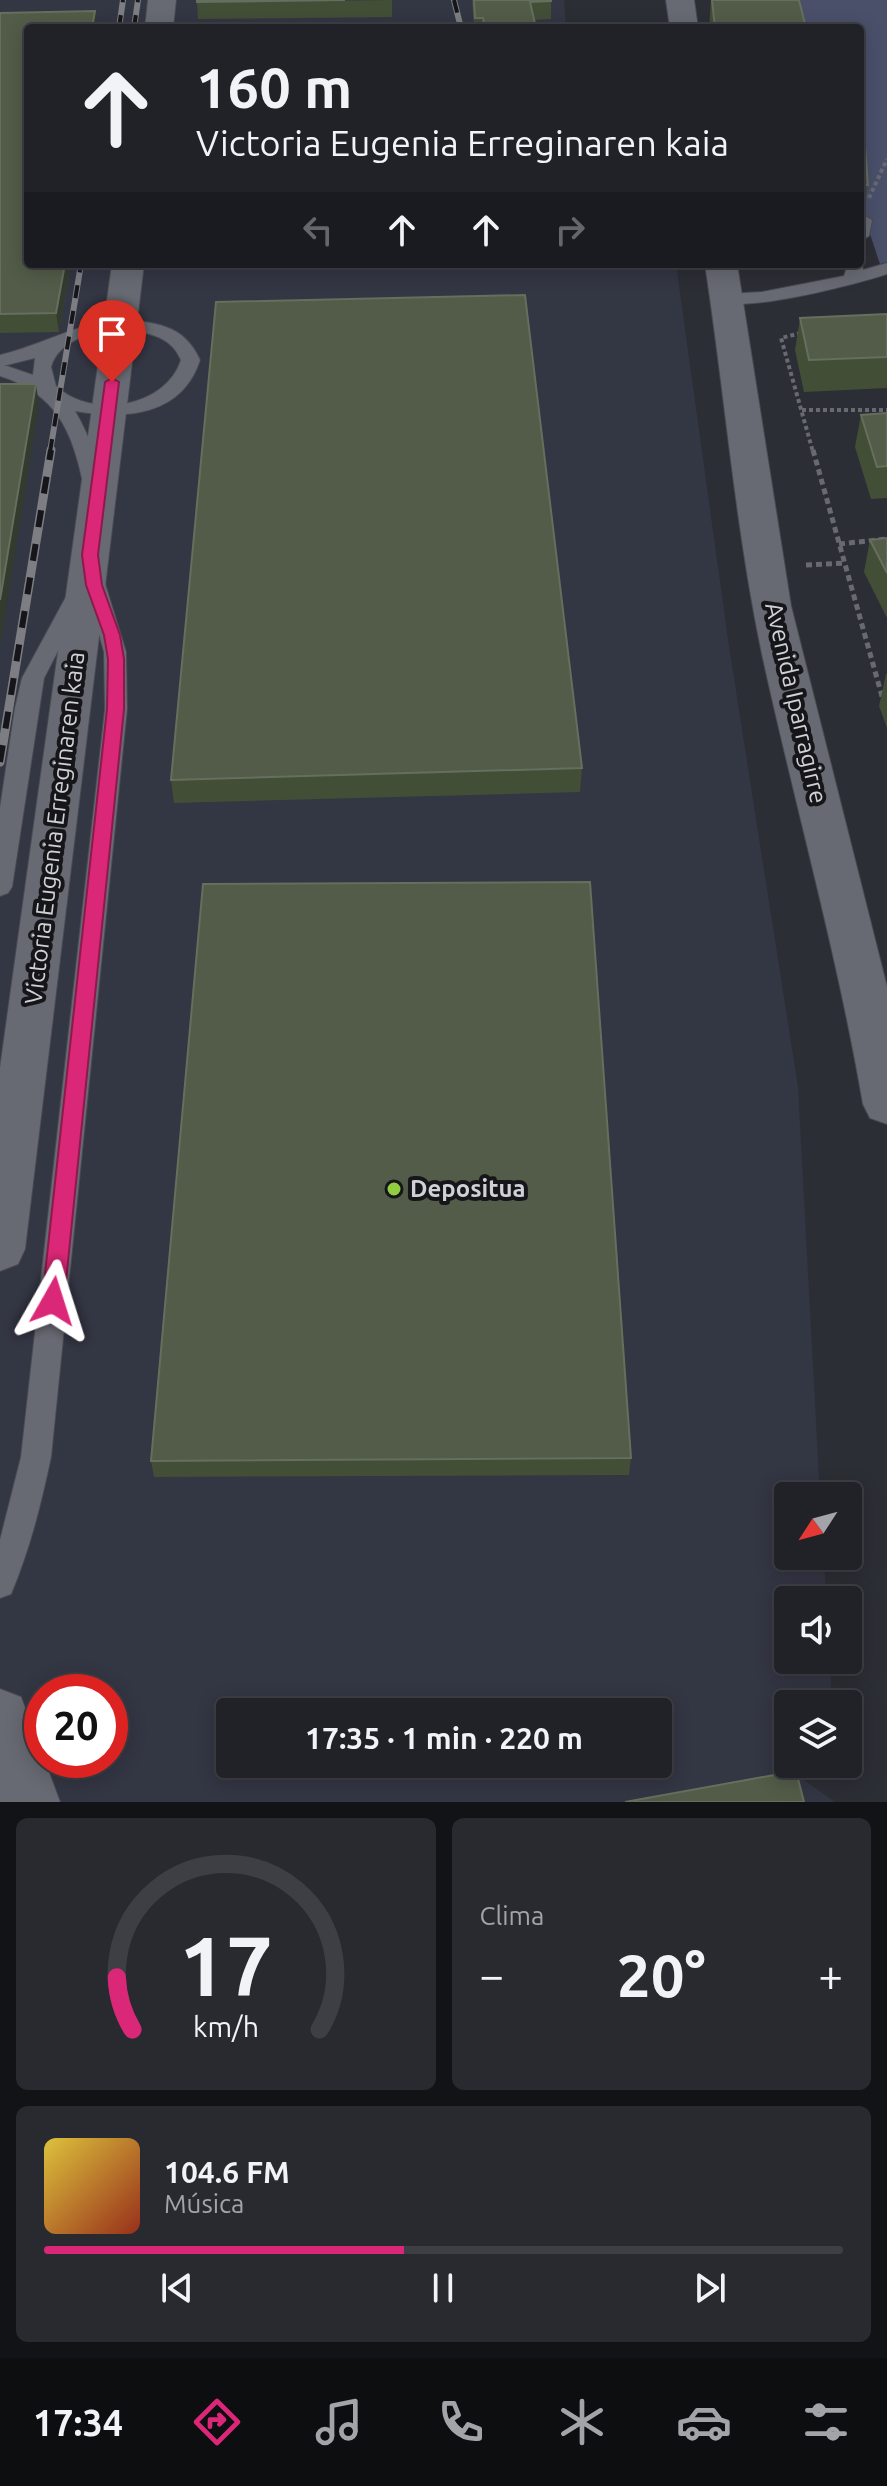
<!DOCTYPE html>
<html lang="es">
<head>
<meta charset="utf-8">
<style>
  :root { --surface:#212228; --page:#292a30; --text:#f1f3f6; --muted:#a2a4a8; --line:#3e3f45; --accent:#db2777 }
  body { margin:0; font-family:Ubuntu,sans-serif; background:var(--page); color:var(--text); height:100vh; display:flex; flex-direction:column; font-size:30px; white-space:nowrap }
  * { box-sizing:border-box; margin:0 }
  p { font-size:26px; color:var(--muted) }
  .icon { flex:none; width:44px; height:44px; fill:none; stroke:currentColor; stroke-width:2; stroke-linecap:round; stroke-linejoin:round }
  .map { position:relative; height:1802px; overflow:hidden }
  .details { display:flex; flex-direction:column; gap:16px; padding:16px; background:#121316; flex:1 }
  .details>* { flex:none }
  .top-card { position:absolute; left:24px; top:24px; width:840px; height:244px; border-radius:8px; box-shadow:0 4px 20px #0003,0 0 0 2px var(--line); background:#212228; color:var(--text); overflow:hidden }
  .needle { width:52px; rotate:234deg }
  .buttons { position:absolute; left:774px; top:1482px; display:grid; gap:16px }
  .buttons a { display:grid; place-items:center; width:88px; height:88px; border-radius:8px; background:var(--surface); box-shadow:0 4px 20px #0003,0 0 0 2px var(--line); font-size:40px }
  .speed { position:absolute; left:24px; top:1674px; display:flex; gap:16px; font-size:40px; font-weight:700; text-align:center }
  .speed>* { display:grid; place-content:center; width:104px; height:104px; border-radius:50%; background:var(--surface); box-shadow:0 4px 20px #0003,0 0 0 2px var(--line); line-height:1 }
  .speed .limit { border:12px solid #d22; background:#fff; color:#111 }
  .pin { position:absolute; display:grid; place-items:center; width:68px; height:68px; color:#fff; margin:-82px -34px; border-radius:50% 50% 50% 0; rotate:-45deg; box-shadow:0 0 8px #0007 }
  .pin .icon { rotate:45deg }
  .me { position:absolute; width:88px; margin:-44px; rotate:6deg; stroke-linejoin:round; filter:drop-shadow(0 0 6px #0008) }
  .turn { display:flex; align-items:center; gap:28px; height:168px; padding:0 40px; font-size:36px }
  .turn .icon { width:104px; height:104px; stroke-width:2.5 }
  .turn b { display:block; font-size:56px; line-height:68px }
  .lanes { display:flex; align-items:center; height:76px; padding:0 40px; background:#0003; justify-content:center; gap:40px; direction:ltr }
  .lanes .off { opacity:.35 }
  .big { font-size:60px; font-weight:700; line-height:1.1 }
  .details .tile { flex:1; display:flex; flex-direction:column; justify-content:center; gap:12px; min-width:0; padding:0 28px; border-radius:12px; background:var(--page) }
  .details .dial { align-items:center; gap:0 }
  .dial svg { height:208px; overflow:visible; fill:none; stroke:var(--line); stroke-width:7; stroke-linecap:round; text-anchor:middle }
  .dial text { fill:var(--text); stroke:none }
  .song { display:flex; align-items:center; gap:24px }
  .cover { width:96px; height:96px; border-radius:12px; background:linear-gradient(135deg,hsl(50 70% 55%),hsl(10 70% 35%)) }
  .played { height:8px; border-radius:4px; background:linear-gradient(90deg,var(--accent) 45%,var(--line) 45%) }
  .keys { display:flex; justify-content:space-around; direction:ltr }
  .heat { display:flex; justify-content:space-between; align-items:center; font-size:44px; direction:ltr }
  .details .tiles { flex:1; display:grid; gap:16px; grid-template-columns:1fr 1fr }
  .tile:last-child { grid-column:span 2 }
  .trip { position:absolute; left:216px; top:1698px; width:456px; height:80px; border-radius:8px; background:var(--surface); box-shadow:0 4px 20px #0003,0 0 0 2px var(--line); font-weight:700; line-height:80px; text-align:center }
  .dock { display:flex; height:128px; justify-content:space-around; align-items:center; background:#0d0e10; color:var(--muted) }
  .dock .icon { width:56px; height:56px }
  .dock .selected { color:var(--accent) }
  .dock b { font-size:36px; color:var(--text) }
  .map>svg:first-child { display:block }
</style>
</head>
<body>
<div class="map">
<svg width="887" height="1802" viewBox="0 0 887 1802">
  <rect width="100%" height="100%" fill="#2c2e35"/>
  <path fill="#333643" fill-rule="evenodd" d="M0 0H564L566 28H28V264H676L729 646 798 1087 820 1496H788V1556H824L826 1600H788V1660H830L832 1704H788V1761L784 1766 835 1802H0ZM42 1692H110V1760H42ZM230 1712H658V1764H230Z"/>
  <polygon fill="#4a506a" points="789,0 887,0 887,262 880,264 863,213 860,28 796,28"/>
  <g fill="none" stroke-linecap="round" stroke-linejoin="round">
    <defs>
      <g id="lane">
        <polygon points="863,215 872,220 869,236 860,241 860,216"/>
        <path d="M861 262 863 270 887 263V274C861 283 735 316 718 299L727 294 762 292 844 276 848 264Z"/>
        <path d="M120 318C156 324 183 323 200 360 182 416 125 420 75 411 89 435 98 461 104 488L94 494 84 488C73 432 57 394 0 376V355C41 345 77 324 120 318ZM120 328C145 333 170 334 181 360 166 407 92 420 56 386L51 367C59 339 94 332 120 328ZM35 358 33 375 4 365H7Z"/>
        <path d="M93 570 103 577 126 652 127 709 51 1457C41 1504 30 1549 11 1594L0 1598V1540L21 1457 105 709 104 652 83 577Z"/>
        <polygon points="77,588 87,595 44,678 12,887 8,893 0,896 0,808 15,708 22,678 67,595"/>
      </g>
      <g id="street">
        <polygon points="148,0 176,0 173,28 145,28"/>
        <polygon points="112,264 144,264 25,1249 18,1264 0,1271 0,1068"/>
        <polygon points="0,1689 21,1697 60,1802 0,1802"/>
      </g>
      <g id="secondary">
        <polygon points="666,0 694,0 698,28 670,28"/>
        <path d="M705 264H737L791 606 887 987V1124L870 1118 863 1104C837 952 795 805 762 654 735 526 725 394 705 264Z"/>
      </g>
    </defs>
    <use href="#lane" stroke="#494a51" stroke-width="2"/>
    <use href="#street" stroke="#494a51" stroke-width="2"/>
    <use href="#secondary" stroke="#494a51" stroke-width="2"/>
    <g stroke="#696a71" stroke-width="4" stroke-dasharray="4 3" stroke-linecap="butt">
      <polyline points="869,198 887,159"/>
      <polyline points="801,333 781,338 813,452"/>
      <polyline points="802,410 887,410"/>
    </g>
    <g stroke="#696a71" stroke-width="5" stroke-dasharray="6 4" stroke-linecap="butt">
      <polyline points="813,450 887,714"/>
      <polyline points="839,544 887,539"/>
      <polyline points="806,565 845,563"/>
    </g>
    <use href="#lane" fill="#686a73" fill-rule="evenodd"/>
    <use href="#street" fill="#686a73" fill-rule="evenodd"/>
    <use href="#secondary" fill="#686a73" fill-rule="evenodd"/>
    <defs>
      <g id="rail-far1">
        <polyline points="454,0 461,28"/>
        <polyline points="119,28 123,0"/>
        <polyline points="134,28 138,0"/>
        <polyline points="50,452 81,264"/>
      </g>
      <polyline id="rail" points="0,762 51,450"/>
    </defs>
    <use href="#rail-far1" stroke="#7d7e84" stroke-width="6"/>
    <use href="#rail" stroke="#7d7e84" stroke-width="9"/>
    <use href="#rail-far1" stroke="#16161a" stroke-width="4" stroke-dasharray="13" stroke-linecap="butt"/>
    <use href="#rail" stroke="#16161a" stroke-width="6" stroke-dasharray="17" stroke-linecap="butt"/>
  </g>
  <g fill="#434e37">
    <polygon points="392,0 392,17 198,19 197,2"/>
    <polygon points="472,0 551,0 551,19 534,20 536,28 474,28"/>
    <polygon points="711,0 805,24 804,28 709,28"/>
    <polygon points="0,13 28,28 71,264 59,332 0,333"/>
    <polygon points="860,135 868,185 863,213 860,213"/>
    <polygon points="887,314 887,388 804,392 795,350 800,318"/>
    <polygon points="887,413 887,498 871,499 855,447 861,415"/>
    <polygon points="887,538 887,618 864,572 870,540"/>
    <polygon points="886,674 887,674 887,728 879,706"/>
    <polygon points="582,768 580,792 174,803 171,780"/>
    <polygon points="631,1458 629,1475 154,1477 151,1461"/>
  </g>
  <g fill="#333b2f">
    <polygon points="95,11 97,28 92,28"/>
    <polygon points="65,264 71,264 59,332 56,313"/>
    <polygon points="36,384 39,404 0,645 0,600"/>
  </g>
  <g fill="#525c48" stroke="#666e5e" stroke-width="2">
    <polygon points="197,0 345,0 197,2"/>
    <polygon points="474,0 551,0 551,1 530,2 536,28 485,28 483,18 475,18"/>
    <polygon points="712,0 799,0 805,24 767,24 768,28 715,28"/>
    <polygon points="95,11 92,28 28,28 28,264 65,264 56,313 0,314 0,13"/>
    <polygon points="860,135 864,135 868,185 860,185"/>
    <polygon points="525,295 582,768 171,780 216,302"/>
    <polygon points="887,314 887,357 809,360 800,318"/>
    <polygon points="0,384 36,384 0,600"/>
    <polygon points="887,413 887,466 877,467 861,415"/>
    <polygon points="887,538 887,573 870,540"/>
    <polygon points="590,882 631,1458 151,1461 203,884"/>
    <polygon points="796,1771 804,1802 625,1802"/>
  </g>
  <polygon fill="#db2777" stroke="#8e194d" stroke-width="2" points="112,378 119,382 98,555 102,585 120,635 124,659 124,709 64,1301 61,1307 53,1310 45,1307 42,1301 107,709 108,659 104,635 86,585 82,555 105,382"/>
  <circle fill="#91cd40" stroke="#16161a" stroke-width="3" cx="394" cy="1189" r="8"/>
  <g text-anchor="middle" stroke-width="8" stroke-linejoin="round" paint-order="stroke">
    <g font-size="24" fill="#d0d1d6" stroke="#16161a">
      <text transform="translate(796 703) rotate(77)" y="8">Avenida Iparragirre</text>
      <text transform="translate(55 828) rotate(-83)" y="8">Victoria Eugenia Erreginaren kaia</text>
    </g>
    <g font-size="24" font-weight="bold" fill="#d0d1d6" stroke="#16161a" text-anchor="start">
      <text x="410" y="1197">Depositua</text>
    </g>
  </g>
</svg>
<div class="buttons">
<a><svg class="needle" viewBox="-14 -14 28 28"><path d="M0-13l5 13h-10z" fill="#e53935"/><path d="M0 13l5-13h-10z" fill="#a2a4a8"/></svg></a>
<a><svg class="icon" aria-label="sound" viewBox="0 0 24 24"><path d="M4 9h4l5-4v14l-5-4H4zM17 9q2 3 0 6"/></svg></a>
<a><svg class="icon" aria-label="layers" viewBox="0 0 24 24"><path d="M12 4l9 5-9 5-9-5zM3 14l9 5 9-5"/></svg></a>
</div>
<div class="speed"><div class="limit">20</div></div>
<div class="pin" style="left:112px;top:382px;background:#d93025"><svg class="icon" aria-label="arrive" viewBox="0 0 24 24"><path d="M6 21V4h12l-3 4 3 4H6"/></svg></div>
<svg class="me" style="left:53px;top:1301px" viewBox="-20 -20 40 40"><path d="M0-17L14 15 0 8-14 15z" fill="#db2777" stroke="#fff" stroke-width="4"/></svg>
<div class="trip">17:35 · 1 min · 220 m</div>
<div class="top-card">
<div class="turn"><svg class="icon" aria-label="ahead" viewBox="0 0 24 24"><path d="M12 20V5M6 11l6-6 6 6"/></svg><div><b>160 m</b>Victoria Eugenia Erreginaren kaia</div></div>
<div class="lanes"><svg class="icon off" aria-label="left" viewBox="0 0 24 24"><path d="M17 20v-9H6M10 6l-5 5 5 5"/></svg><svg class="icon" aria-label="ahead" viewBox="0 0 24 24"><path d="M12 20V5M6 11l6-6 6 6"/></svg><svg class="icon" aria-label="ahead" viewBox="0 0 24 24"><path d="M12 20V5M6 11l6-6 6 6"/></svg><svg class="icon off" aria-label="right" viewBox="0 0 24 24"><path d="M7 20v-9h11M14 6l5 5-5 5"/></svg></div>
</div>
</div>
<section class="details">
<div class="tiles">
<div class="tile dial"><svg viewBox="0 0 100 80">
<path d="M14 69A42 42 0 1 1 86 69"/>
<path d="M14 69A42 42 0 0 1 8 49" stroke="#db2777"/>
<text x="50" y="56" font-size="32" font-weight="700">17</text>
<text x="50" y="72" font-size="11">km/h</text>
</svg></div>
<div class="tile"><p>Clima</p>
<div class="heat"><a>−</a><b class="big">20°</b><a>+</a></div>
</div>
<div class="tile">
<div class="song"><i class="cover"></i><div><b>104.6 FM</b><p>Música</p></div></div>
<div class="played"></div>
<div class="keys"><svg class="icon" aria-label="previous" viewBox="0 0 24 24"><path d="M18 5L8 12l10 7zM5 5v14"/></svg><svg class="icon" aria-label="pause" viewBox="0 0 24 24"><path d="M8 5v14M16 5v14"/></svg><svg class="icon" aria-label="next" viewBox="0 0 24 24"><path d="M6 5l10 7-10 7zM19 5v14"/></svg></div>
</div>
</div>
</section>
<nav class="dock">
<b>17:34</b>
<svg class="icon selected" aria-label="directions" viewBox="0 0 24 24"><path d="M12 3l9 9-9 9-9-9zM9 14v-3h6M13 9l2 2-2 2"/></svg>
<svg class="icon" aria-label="music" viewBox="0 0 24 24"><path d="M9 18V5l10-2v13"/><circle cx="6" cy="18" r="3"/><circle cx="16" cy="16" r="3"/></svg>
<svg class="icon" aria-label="phone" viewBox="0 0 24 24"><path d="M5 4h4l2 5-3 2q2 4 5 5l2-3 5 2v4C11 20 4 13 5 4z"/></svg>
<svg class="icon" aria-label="climate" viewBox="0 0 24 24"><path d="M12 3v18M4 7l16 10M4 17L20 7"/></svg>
<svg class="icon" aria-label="car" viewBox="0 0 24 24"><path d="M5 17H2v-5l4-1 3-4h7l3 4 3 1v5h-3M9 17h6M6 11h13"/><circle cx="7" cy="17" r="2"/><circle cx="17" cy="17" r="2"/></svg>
<svg class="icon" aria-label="filters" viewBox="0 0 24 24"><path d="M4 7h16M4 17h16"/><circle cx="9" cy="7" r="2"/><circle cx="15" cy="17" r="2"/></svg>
</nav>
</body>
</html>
